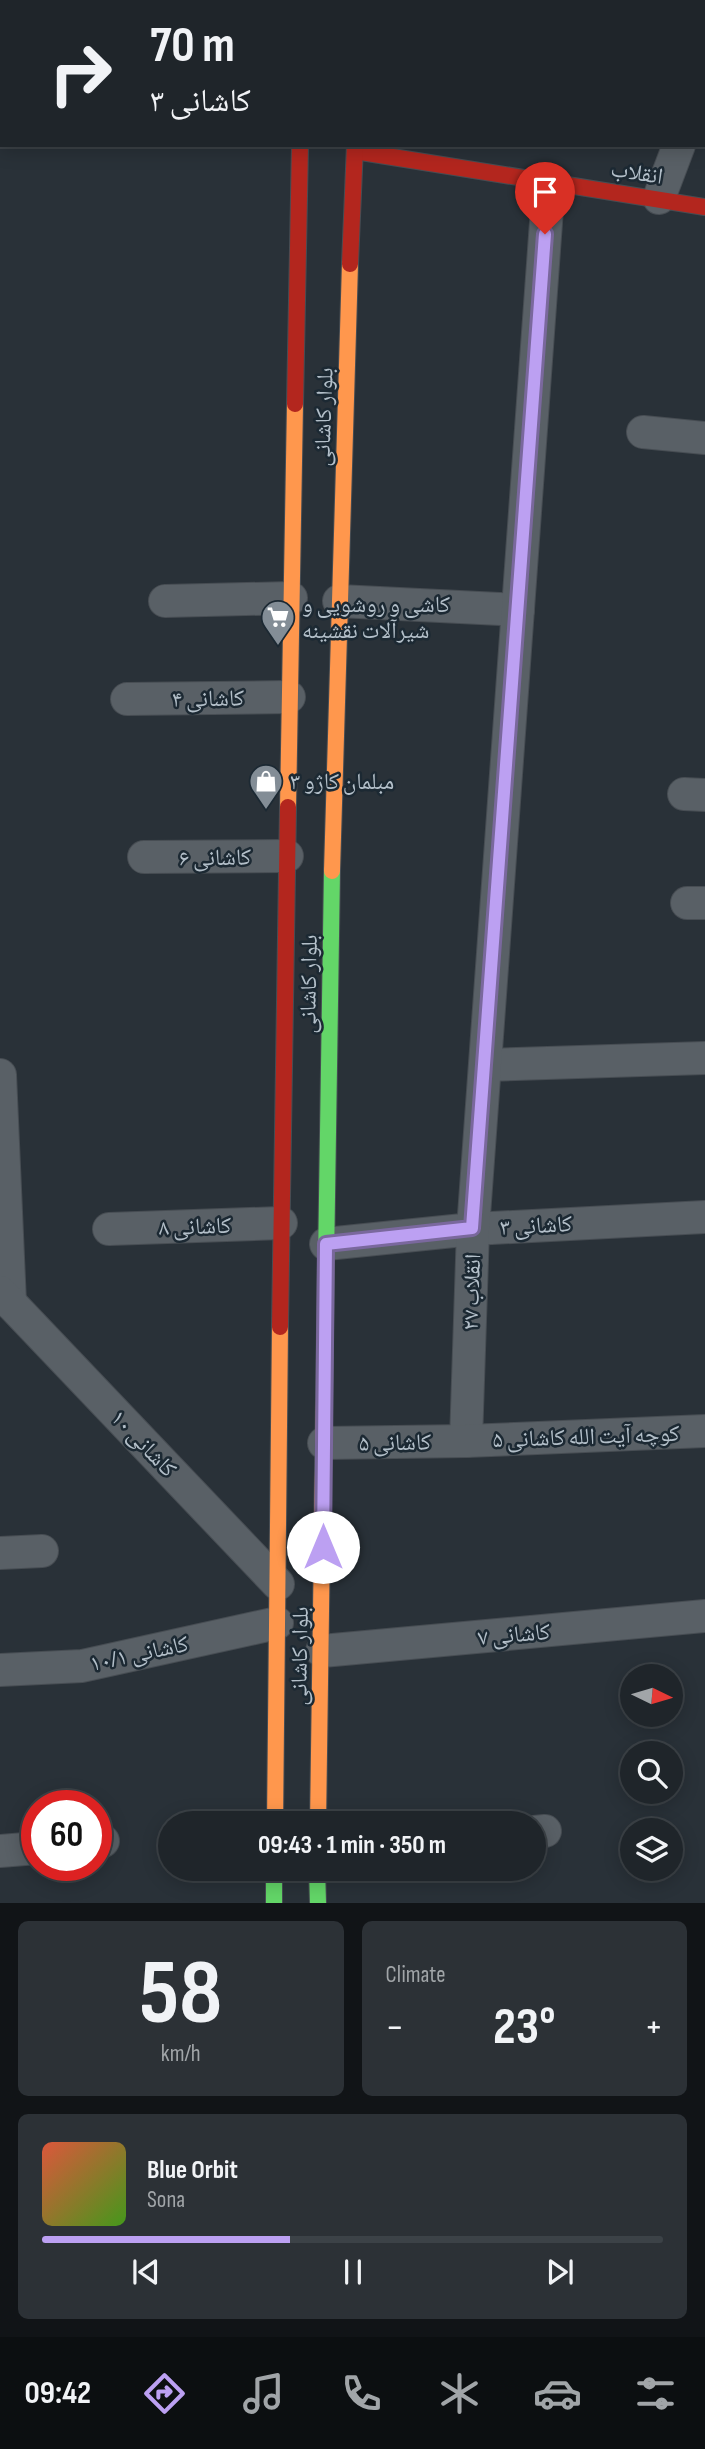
<!DOCTYPE html>
<html lang="en">
<head>
<meta charset="utf-8">
<style>
  :root { --surface:#1f252a; --page:#2c3136; --text:#f1f3f6; --muted:#a1a5a8; --line:#3c4247; --accent:#bca0f2 }
  body { margin:0; font-family:"Sofia Sans Condensed","Noto Naskh Arabic",sans-serif; background:var(--page); color:var(--text); height:100vh; display:flex; flex-direction:column; font-size:26px; white-space:nowrap }
  * { box-sizing:border-box; margin:0 }
  p { font-size:23px; color:var(--muted) }
  .icon { flex:none; width:38px; height:38px; fill:none; stroke:currentColor; stroke-width:2; stroke-linecap:round; stroke-linejoin:round }
  .map { position:relative; height:1903px; overflow:hidden }
  .drawer { display:flex; flex-direction:column; gap:18px; padding:18px; background:#111417; flex:1 }
  .drawer>* { flex:none }
  .guide { position:absolute; left:0px; top:0px; width:705px; height:147px; box-shadow:0 4px 18px #0003,0 0 0 2px var(--line); background:#1f252a; color:var(--text); overflow:hidden }
  .needle { width:46px; rotate:95deg }
  .controls { position:absolute; left:620px; top:1664px; display:grid; gap:14px }
  .controls a { display:grid; place-items:center; width:63px; height:63px; border-radius:50%; background:var(--surface); box-shadow:0 4px 18px #0003,0 0 0 2px var(--line); font-size:35px }
  .speed { position:absolute; left:21px; top:1790px; display:flex; gap:14px; font-size:35px; font-weight:700; text-align:center }
  .speed>* { display:grid; place-content:center; width:91px; height:91px; border-radius:50%; background:var(--surface); box-shadow:0 4px 18px #0003,0 0 0 2px var(--line); line-height:1 }
  .speed .limit { border:10px solid #d22; background:#fff; color:#111 }
  .pin { position:absolute; display:grid; place-items:center; width:60px; height:60px; color:#fff; margin:-72px -30px; border-radius:50% 50% 50% 0; rotate:-45deg; box-shadow:0 0 7px #0007 }
  .pin .icon { rotate:45deg }
  .me { position:absolute; width:77px; margin:-38px; rotate:0deg; stroke-linejoin:round; filter:drop-shadow(0 0 5px #0008) }
  .turn { display:flex; align-items:center; gap:24px; height:147px; padding:0 35px; font-size:32px }
  .turn .icon { width:91px; height:91px; stroke-width:2.5 }
  .turn b { display:block; font-size:49px; line-height:60px }
  .big { font-size:52px; font-weight:700; line-height:1.1 }
  .drawer .card { flex:1; display:flex; flex-direction:column; justify-content:center; gap:10px; min-width:0; padding:0 24px; border-radius:10px; background:var(--page) }
  .drawer .dial { align-items:center; gap:0 }
  .dial b { font-size:91px; line-height:1 }
  .song { display:flex; align-items:center; gap:21px }
  .cover { width:84px; height:84px; border-radius:10px; background:linear-gradient(135deg,hsl(10 70% 55%),hsl(100 70% 35%)) }
  .played { height:7px; border-radius:4px; background:linear-gradient(90deg,var(--accent) 40%,var(--line) 40%) }
  .keys { display:flex; justify-content:space-around; direction:ltr }
  .heat { display:flex; justify-content:space-between; align-items:center; font-size:38px; direction:ltr }
  .drawer .tiles { flex:1; display:grid; gap:18px; grid-template-columns:1fr 1fr }
  .card:last-child { grid-column:span 2 }
  .trip { position:absolute; left:158px; top:1811px; width:388px; height:70px; border-radius:35px; background:var(--surface); box-shadow:0 4px 18px #0003,0 0 0 2px var(--line); font-weight:700; line-height:70px; text-align:center }
  .tab-bar { display:flex; height:112px; justify-content:space-around; align-items:center; background:#0c0f11; color:var(--muted) }
  .tab-bar .icon { width:49px; height:49px }
  .tab-bar .on { color:var(--accent) }
  .tab-bar b { font-size:32px; color:var(--text) }
  .map>svg:first-child { display:block }
</style>
</head>
<body>
<div class="map">
<svg width="705" height="1903" viewBox="0 0 705 1903">
  <rect width="100%" height="100%" fill="#293138"/>
  <g fill="none" stroke-linecap="round" stroke-linejoin="round">
    <defs>
      <g id="street">
        <polyline points="42,0 42,2"/>
        <polyline points="449,2 449,0"/>
        <polyline points="704,79 705,75"/>
        <polyline points="659,198 679,145"/>
        <polyline points="643,432 705,438"/>
        <polyline points="165,601 291,598"/>
        <polyline points="339,601 518,610"/>
        <polyline points="127,699 289,697"/>
        <polyline points="684,794 705,795"/>
        <polyline points="144,857 287,856"/>
        <polyline points="687,903 705,903"/>
        <polyline points="486,1065 705,1058"/>
        <polyline points="0,1075 10,1303"/>
        <polyline points="109,1229 281,1223"/>
        <polyline points="326,1244 473,1229 705,1217"/>
        <polyline points="0,1292 278,1584"/>
        <polyline points="466,1441 473,1229 549,181"/>
        <polyline points="324,1443 466,1441 705,1431"/>
        <polyline points="0,1553 42,1551"/>
        <polyline points="322,1651 705,1616"/>
        <polyline points="0,1670 82,1666 277,1623"/>
        <polyline points="534,1832 545,1831"/>
        <polyline points="96,1842 103,1841"/>
        <polyline points="0,1851 37,1848"/>
      </g>
      <g id="fast">
        <polyline points="325,1328 332,871"/>
        <polyline points="274,1869 274,1903"/>
        <polyline points="317,1869 318,1903"/>
      </g>
      <g id="slow">
        <polyline points="363,0 363,2"/>
        <polyline points="288,807 295,404"/>
        <polyline points="332,871 350,264"/>
        <polyline points="275,1824 280,1327"/>
        <polyline points="318,1824 325,1328"/>
      </g>
      <g id="jam">
        <polyline points="309,0 309,2"/>
        <polyline points="0,83 2,83"/>
        <polyline points="355,151 705,207"/>
        <polyline points="350,264 355,145"/>
        <polyline points="295,404 300,145"/>
        <polyline points="280,1327 288,807"/>
      </g>
    </defs>
    <use href="#street" stroke="#474d53" stroke-width="34"/>
    <use href="#fast" stroke="#474d53" stroke-width="18"/>
    <use href="#slow" stroke="#474d53" stroke-width="18"/>
    <use href="#jam" stroke="#474d53" stroke-width="18"/>
    <use href="#street" stroke="#596066" stroke-width="32"/>
    <use href="#fast" stroke="#63d668" stroke-width="16"/>
    <use href="#slow" stroke="#ff974d" stroke-width="16"/>
    <use href="#jam" stroke="#b3261e" stroke-width="16"/>
  </g>
  <g fill="none" stroke-linecap="round" stroke-linejoin="round">
    <defs>
      <polyline id="route" points="323,1547 326,1244 472,1228 545,234"/>
    </defs>
    <use href="#route" stroke="#7a689d" stroke-width="18"/>
    <use href="#route" stroke="#bca0f2" stroke-width="12"/>
  </g>
  <defs>
    <symbol id="supermarket-pin" viewBox="-11 -11 22 30"><path d="M0 17L-7.5 6A9.5 9.5 0 1 1 7.5 6Z" fill="#838d96" stroke="#1c2933"/><path d="M-6-5.5h2.5l.6 2H6L4.5 2H-2.5L-4.4-4H-6ZM-1.5 3.2a1.3 1.3 0 1 0 .1 0ZM3 3.2a1.3 1.3 0 1 0 .1 0Z" fill="#fff"/></symbol>
    <symbol id="shop-pin" viewBox="-11 -11 22 30"><path d="M0 17L-7.5 6A9.5 9.5 0 1 1 7.5 6Z" fill="#838d96" stroke="#1c2933"/><path d="M-5-2.5h2.3a2.7 3.5 0 0 1 5.4 0H5L5.5 6h-11ZM-1.5-2.5h3a1.5 2.3 0 0 0-3 0Z" fill="#fff"/></symbol>
  </defs>
  <g fill-rule="evenodd">
    <use href="#supermarket-pin" x="259" y="598" width="38" height="52"/>
    <use href="#shop-pin" x="247" y="762" width="38" height="52"/>
  </g>
  <g text-anchor="middle" stroke-width="5" stroke-linejoin="round" paint-order="stroke">
    <g font-size="23" fill="#b3bfc9" stroke="#1c2933">
      <text transform="translate(637 172) rotate(9)" y="8">انقلاب</text>
      <text transform="translate(323 417) rotate(-88)" y="8">بلوار کاشانی</text>
      <text transform="translate(208 698) rotate(-1)" y="8">۴ کاشانی</text>
      <text transform="translate(215 857) rotate(-1)" y="8">۶ کاشانی</text>
      <text transform="translate(308 984) rotate(-89)" y="8">بلوار کاشانی</text>
      <text transform="translate(536 1225) rotate(-3)" y="8">۳ کاشانی</text>
      <text transform="translate(195 1226) rotate(-2)" y="8">۸ کاشانی</text>
      <text transform="translate(471 1292) rotate(-88)" y="8">انقلاب ۲۷</text>
      <text transform="translate(586 1436) rotate(-2)" y="8">کوچه آیت الله کاشانی ۵</text>
      <text transform="translate(395 1442) rotate(-1)" y="8">۵ کاشانی</text>
      <text transform="translate(144 1443) rotate(46)" y="8">۱۰ کاشانی</text>
      <text transform="translate(514 1634) rotate(-5)" y="8">۷ کاشانی</text>
      <text transform="translate(139 1653) rotate(-12)" y="8">۱۰/۱ کاشانی</text>
      <text transform="translate(299 1656) rotate(-89)" y="8">بلوار کاشانی</text>
    </g>
    <g font-size="23" fill="#b3bfc9" stroke="#1c2933" text-anchor="start">
      <text x="302" y="612">کاشی و روشویی و<tspan x="302" dy="26">شیرآلات نقشینه</tspan></text>
      <text x="290" y="789">مبلمان کاژو ۳</text>
    </g>
  </g>
</svg>
<div class="controls">
<a><svg class="needle" viewBox="-14 -14 28 28"><path d="M0-13l5 13h-10z" fill="#e53935"/><path d="M0 13l5-13h-10z" fill="#a1a5a8"/></svg></a>
<a><svg class="icon" aria-label="search" viewBox="0 0 24 24"><circle cx="10" cy="10" r="6"/><path d="M15 15l6 6"/></svg></a>
<a><svg class="icon" aria-label="layers" viewBox="0 0 24 24"><path d="M12 4l9 5-9 5-9-5zM3 14l9 5 9-5"/></svg></a>
</div>
<div class="speed"><div class="limit">60</div></div>
<div class="pin" style="left:545px;top:234px;background:#d93025"><svg class="icon" aria-label="arrive" viewBox="0 0 24 24"><path d="M6 21V4h12l-3 4 3 4H6"/></svg></div>
<svg class="me" style="left:323px;top:1547px" viewBox="-20 -20 40 40"><circle r="19" fill="#fff"/><path d="M0-13L10 11 0 6-10 11z" fill="#bca0f2"/></svg>
<div class="trip">09:43 · 1 min · 350 m</div>
<div class="guide">
<div class="turn"><svg class="icon" aria-label="right" viewBox="0 0 24 24"><path d="M7 20v-9h11M14 6l5 5-5 5"/></svg><div><b>70 m</b>۳ کاشانی</div></div>
</div>
</div>
<section class="drawer">
<div class="tiles">
<div class="card dial"><b>58</b><p>km/h</p></div>
<div class="card"><p>Climate</p>
<div class="heat"><a>−</a><b class="big">23°</b><a>+</a></div>
</div>
<div class="card">
<div class="song"><i class="cover"></i><div><b>Blue Orbit</b><p>Sona</p></div></div>
<div class="played"></div>
<div class="keys"><svg class="icon" aria-label="previous" viewBox="0 0 24 24"><path d="M18 5L8 12l10 7zM5 5v14"/></svg><svg class="icon" aria-label="pause" viewBox="0 0 24 24"><path d="M8 5v14M16 5v14"/></svg><svg class="icon" aria-label="next" viewBox="0 0 24 24"><path d="M6 5l10 7-10 7zM19 5v14"/></svg></div>
</div>
</div>
</section>
<nav class="tab-bar">
<b>09:42</b>
<svg class="icon on" aria-label="directions" viewBox="0 0 24 24"><path d="M12 3l9 9-9 9-9-9zM9 14v-3h6M13 9l2 2-2 2"/></svg>
<svg class="icon" aria-label="music" viewBox="0 0 24 24"><path d="M9 18V5l10-2v13"/><circle cx="6" cy="18" r="3"/><circle cx="16" cy="16" r="3"/></svg>
<svg class="icon" aria-label="phone" viewBox="0 0 24 24"><path d="M5 4h4l2 5-3 2q2 4 5 5l2-3 5 2v4C11 20 4 13 5 4z"/></svg>
<svg class="icon" aria-label="climate" viewBox="0 0 24 24"><path d="M12 3v18M4 7l16 10M4 17L20 7"/></svg>
<svg class="icon" aria-label="car" viewBox="0 0 24 24"><path d="M5 17H2v-5l4-1 3-4h7l3 4 3 1v5h-3M9 17h6M6 11h13"/><circle cx="7" cy="17" r="2"/><circle cx="17" cy="17" r="2"/></svg>
<svg class="icon" aria-label="filters" viewBox="0 0 24 24"><path d="M4 7h16M4 17h16"/><circle cx="9" cy="7" r="2"/><circle cx="15" cy="17" r="2"/></svg>
</nav>
</body>
</html>
